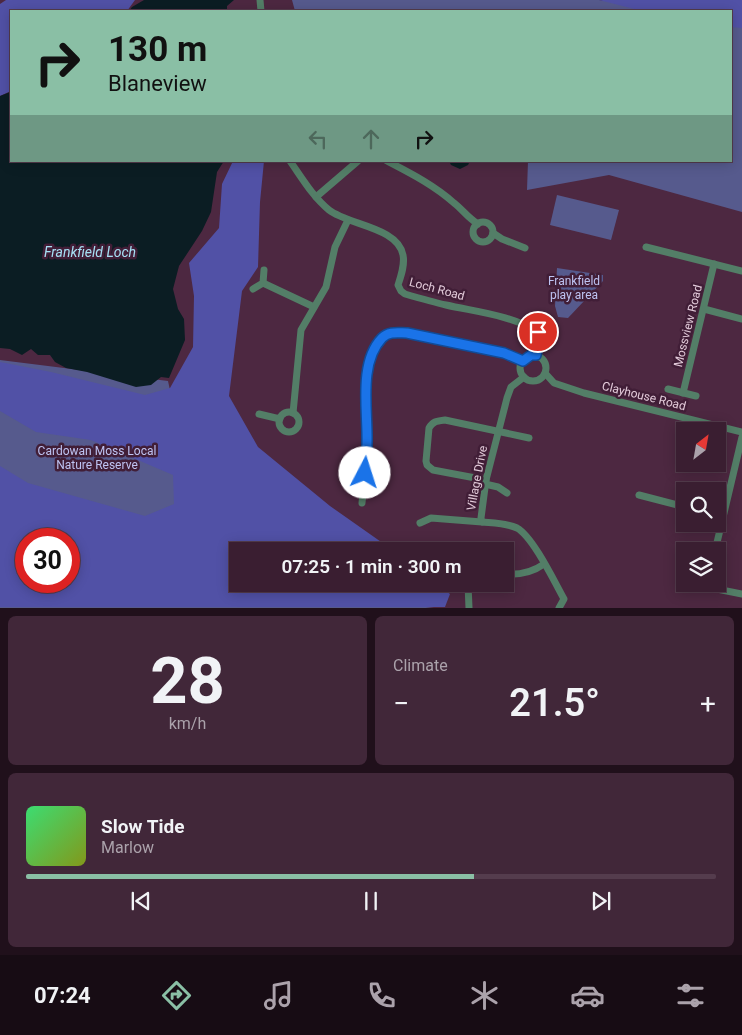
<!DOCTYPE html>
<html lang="en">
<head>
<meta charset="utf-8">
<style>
  :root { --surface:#3a1e31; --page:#412739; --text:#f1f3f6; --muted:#aba2ab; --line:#543c4d; --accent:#8abfa5 }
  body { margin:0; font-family:Roboto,sans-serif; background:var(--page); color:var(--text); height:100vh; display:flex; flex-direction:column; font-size:19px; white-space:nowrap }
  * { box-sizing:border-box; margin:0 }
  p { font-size:16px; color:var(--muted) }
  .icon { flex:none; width:28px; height:28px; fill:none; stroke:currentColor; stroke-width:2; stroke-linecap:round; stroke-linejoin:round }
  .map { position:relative; height:608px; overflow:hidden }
  .side { display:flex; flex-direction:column; gap:8px; padding:8px; background:#20101b; flex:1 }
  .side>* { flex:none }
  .guide { position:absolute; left:10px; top:10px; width:722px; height:152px; border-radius:0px; box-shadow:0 2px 12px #0003,0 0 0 1px var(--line); background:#8abfa5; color:#111; overflow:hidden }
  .needle { width:32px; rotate:31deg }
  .buttons { position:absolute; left:676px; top:422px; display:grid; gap:10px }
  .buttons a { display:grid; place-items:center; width:50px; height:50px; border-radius:0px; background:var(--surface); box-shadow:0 2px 12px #0003,0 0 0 1px var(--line); font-size:25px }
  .speed { position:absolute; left:15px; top:528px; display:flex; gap:10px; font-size:25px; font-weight:700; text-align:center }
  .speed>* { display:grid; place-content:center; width:65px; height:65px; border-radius:50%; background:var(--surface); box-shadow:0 2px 12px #0003,0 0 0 1px var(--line); line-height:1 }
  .speed .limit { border:8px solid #d22; background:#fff; color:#111 }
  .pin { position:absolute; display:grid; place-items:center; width:42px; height:42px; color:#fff; margin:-21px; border:2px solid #fff; border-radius:50%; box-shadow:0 1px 5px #0007 }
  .me { position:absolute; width:55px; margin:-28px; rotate:5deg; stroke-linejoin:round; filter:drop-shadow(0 0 4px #0008) }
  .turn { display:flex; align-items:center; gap:18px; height:105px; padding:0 15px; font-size:22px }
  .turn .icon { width:65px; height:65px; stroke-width:2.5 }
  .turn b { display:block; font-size:35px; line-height:42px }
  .lanes { display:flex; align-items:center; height:48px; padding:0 15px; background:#0003; justify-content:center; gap:25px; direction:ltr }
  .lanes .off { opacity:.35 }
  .big { font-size:38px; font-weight:600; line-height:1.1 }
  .side .card { flex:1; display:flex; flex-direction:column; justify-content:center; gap:8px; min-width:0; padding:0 18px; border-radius:8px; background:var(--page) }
  .side .dial { align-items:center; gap:0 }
  .dial b { font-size:65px; line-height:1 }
  .song { display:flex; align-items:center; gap:15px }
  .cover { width:60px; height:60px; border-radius:8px; background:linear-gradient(135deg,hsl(140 70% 55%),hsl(70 70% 35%)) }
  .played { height:5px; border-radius:2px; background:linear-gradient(90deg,var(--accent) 65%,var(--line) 65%) }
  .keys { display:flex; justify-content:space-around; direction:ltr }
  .heat { display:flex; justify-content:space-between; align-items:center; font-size:28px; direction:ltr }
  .side .tiles { flex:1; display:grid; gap:8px; grid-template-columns:1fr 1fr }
  .card:last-child { grid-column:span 2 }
  .trip { position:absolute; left:229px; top:542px; width:285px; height:50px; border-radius:0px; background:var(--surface); box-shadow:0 2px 12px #0003,0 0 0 1px var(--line); font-weight:600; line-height:50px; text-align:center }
  .dock { display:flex; height:80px; justify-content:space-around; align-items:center; background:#170c14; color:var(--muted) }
  .dock .icon { width:35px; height:35px }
  .dock .active { color:var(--accent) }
  .dock b { font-size:22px; color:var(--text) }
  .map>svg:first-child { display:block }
</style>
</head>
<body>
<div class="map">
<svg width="742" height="608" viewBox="0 0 742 608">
  <rect width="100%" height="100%" fill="#4d2841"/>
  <g fill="#565a8d" fill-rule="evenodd">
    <polygon points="292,0 599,0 604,1 742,0 742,212 609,175 527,190 528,161 731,161 731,11 295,11"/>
    <polygon points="557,195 619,210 611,240 550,225"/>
    <polygon points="557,268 603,275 603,281 568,318 558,317 555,306"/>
    <path d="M0 360 168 381 182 445 238 551V584L434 608H0ZM26 539H69V581H26Z"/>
  </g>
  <g fill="#5151a6" fill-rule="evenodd">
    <polygon points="6,0 135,0 127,11 11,11 11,91 0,96 0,4"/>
    <polygon points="599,0 742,0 742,28 731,27 731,11 642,11"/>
    <path d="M233 161H264L260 202 258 267 242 291 229 396 258 447 330 506 394 551H238V584H437L450 594 445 607H0V466L28 483 145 516 174 504 173 475 91 440 36 432 0 411V362L51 372 145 395 170 388 193 347 194 296 189 263 219 228 222 184ZM26 539H69V581H26Z"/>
  </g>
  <g fill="#0b1d23">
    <polygon points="144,0 234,0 227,6 227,11 129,11 132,7"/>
    <polygon points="10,92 11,161 224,161 217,172 211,212 202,231 179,266 173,289 178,309 184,319 185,340 169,378 161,377 151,385 136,387 87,372 66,368 55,362 50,355 38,355 31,349 22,355 10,349 0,348 0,96"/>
    <polygon points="449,161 470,161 468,165 460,169 451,165"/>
  </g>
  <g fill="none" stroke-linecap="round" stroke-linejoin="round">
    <g stroke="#537e67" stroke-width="7">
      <polyline points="260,0 261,11"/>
      <path d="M290 161C302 178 313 197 329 210 348 225 398 227 403 255 405 265 401 276 398 285L401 291 405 294C419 298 433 302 446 305 477 312 511 315 538 332L539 341 536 355"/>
      <path d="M387 161C410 173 434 185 454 203 463 210 468 218 478 224"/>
      <polyline points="316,197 358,161"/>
      <circle cx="483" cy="232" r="10"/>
      <polyline points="493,233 502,239 525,248"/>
      <polyline points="646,247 742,271"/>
      <polyline points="263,283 314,307"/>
      <polyline points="253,289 263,283 264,270"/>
      <polyline points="704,309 742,319"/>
      <circle cx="533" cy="368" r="13"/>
      <polyline points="545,373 554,383 584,393 742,432"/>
      <path d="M524 377 511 387 507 398 486 480 481 518 482 522C493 523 507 523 517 528 533 537 554 581 564 599L559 608"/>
      <polyline points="668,389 696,396"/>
      <polyline points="683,393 714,264"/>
      <circle cx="289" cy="422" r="10"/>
      <polyline points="293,413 301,330 326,287 335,247 348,220"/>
      <polyline points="259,414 280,419"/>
      <path d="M486 480 433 470 427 465 426 461 429 428C433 421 437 421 445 420L529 438"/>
      <polyline points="485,484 498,487 507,493"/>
      <polyline points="639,495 685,507"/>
      <path d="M362 503C364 483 367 462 367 442 367 414 357 344 392 333 396 331 403 333 407 333L504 353 523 361"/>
      <polyline points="420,523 431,518 482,522"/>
      <polyline points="715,551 742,437"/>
      <path d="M505 574C519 575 533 572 544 564"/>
      <polyline points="682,581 685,582"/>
      <polyline points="468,584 469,608"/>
      <polyline points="692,584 742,594"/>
    </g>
  </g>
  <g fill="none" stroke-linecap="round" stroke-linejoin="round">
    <defs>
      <path id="route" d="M365 473C366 463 367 453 367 442 368 412 358 363 382 338 389 331 398 333 407 333L504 353 523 361 531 355H536L539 341 538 332"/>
    </defs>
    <use href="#route" stroke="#114b97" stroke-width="12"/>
    <use href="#route" stroke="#1a73e8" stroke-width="9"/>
  </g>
  <g text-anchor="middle" stroke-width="5" stroke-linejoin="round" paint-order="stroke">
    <g font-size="12" fill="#bec3f2" stroke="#411e37">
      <text x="574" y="285">Frankfield<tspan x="574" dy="14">play area</tspan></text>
      <text x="97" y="455">Cardowan Moss Local<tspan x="97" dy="14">Nature Reserve</tspan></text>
    </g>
    <g font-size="12" fill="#e3cbda" stroke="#411e37">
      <text transform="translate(437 289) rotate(15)" y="4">Loch Road</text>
      <text transform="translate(688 326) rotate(-76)" y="4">Mossview Road</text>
      <text transform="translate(644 396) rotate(14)" y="4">Clayhouse Road</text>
      <text transform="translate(477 478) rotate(-79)" y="4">Village Drive</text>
    </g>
    <g font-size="14" font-style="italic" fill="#a6e0f4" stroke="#411e37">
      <text x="90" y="257">Frankfield Loch</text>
    </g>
  </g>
</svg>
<div class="buttons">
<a><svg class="needle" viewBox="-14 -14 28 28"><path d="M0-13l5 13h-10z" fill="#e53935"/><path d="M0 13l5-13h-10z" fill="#aba2ab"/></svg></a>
<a><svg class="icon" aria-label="search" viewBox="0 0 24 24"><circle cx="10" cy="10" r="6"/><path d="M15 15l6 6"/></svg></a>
<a><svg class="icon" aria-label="layers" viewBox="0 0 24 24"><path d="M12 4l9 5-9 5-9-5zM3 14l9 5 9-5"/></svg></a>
</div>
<div class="speed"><div class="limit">30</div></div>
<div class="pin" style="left:538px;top:332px;background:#d93025"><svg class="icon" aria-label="arrive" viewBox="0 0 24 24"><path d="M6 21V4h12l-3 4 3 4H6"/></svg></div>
<svg class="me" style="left:365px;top:473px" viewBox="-20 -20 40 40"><circle r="19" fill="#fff"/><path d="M0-13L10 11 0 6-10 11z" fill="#1a73e8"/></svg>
<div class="trip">07:25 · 1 min · 300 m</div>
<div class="guide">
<div class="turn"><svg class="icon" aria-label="right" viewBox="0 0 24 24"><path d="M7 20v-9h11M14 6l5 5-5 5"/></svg><div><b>130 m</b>Blaneview</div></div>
<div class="lanes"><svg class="icon off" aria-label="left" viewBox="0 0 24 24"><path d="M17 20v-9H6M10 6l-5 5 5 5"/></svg><svg class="icon off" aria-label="ahead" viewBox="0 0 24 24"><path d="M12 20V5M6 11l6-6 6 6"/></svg><svg class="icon" aria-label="right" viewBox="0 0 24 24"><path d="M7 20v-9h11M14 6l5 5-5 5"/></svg></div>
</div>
</div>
<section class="side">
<div class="tiles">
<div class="card dial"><b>28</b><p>km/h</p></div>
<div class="card"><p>Climate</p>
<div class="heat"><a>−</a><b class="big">21.5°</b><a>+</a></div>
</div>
<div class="card">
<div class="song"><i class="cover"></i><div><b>Slow Tide</b><p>Marlow</p></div></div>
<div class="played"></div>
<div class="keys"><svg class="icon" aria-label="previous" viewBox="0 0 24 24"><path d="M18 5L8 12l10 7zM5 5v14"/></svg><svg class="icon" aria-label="pause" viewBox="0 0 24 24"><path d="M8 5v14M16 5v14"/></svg><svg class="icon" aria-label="next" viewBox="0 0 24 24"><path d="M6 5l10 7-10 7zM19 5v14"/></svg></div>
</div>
</div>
</section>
<nav class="dock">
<b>07:24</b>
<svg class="icon active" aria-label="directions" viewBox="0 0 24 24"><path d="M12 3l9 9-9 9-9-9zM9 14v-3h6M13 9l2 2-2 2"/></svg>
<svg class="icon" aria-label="music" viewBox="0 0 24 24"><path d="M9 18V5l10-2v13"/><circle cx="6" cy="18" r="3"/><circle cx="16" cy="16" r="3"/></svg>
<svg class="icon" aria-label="phone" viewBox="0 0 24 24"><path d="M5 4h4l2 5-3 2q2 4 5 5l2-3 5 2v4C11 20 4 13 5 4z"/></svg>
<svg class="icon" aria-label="climate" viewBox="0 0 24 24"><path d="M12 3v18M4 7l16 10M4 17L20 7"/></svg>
<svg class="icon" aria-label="car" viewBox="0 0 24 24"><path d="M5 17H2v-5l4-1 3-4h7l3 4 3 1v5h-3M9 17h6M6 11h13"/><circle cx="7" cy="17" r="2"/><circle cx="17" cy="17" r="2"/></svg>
<svg class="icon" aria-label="filters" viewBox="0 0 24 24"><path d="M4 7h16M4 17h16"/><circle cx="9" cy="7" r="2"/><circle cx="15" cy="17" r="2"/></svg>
</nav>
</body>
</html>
